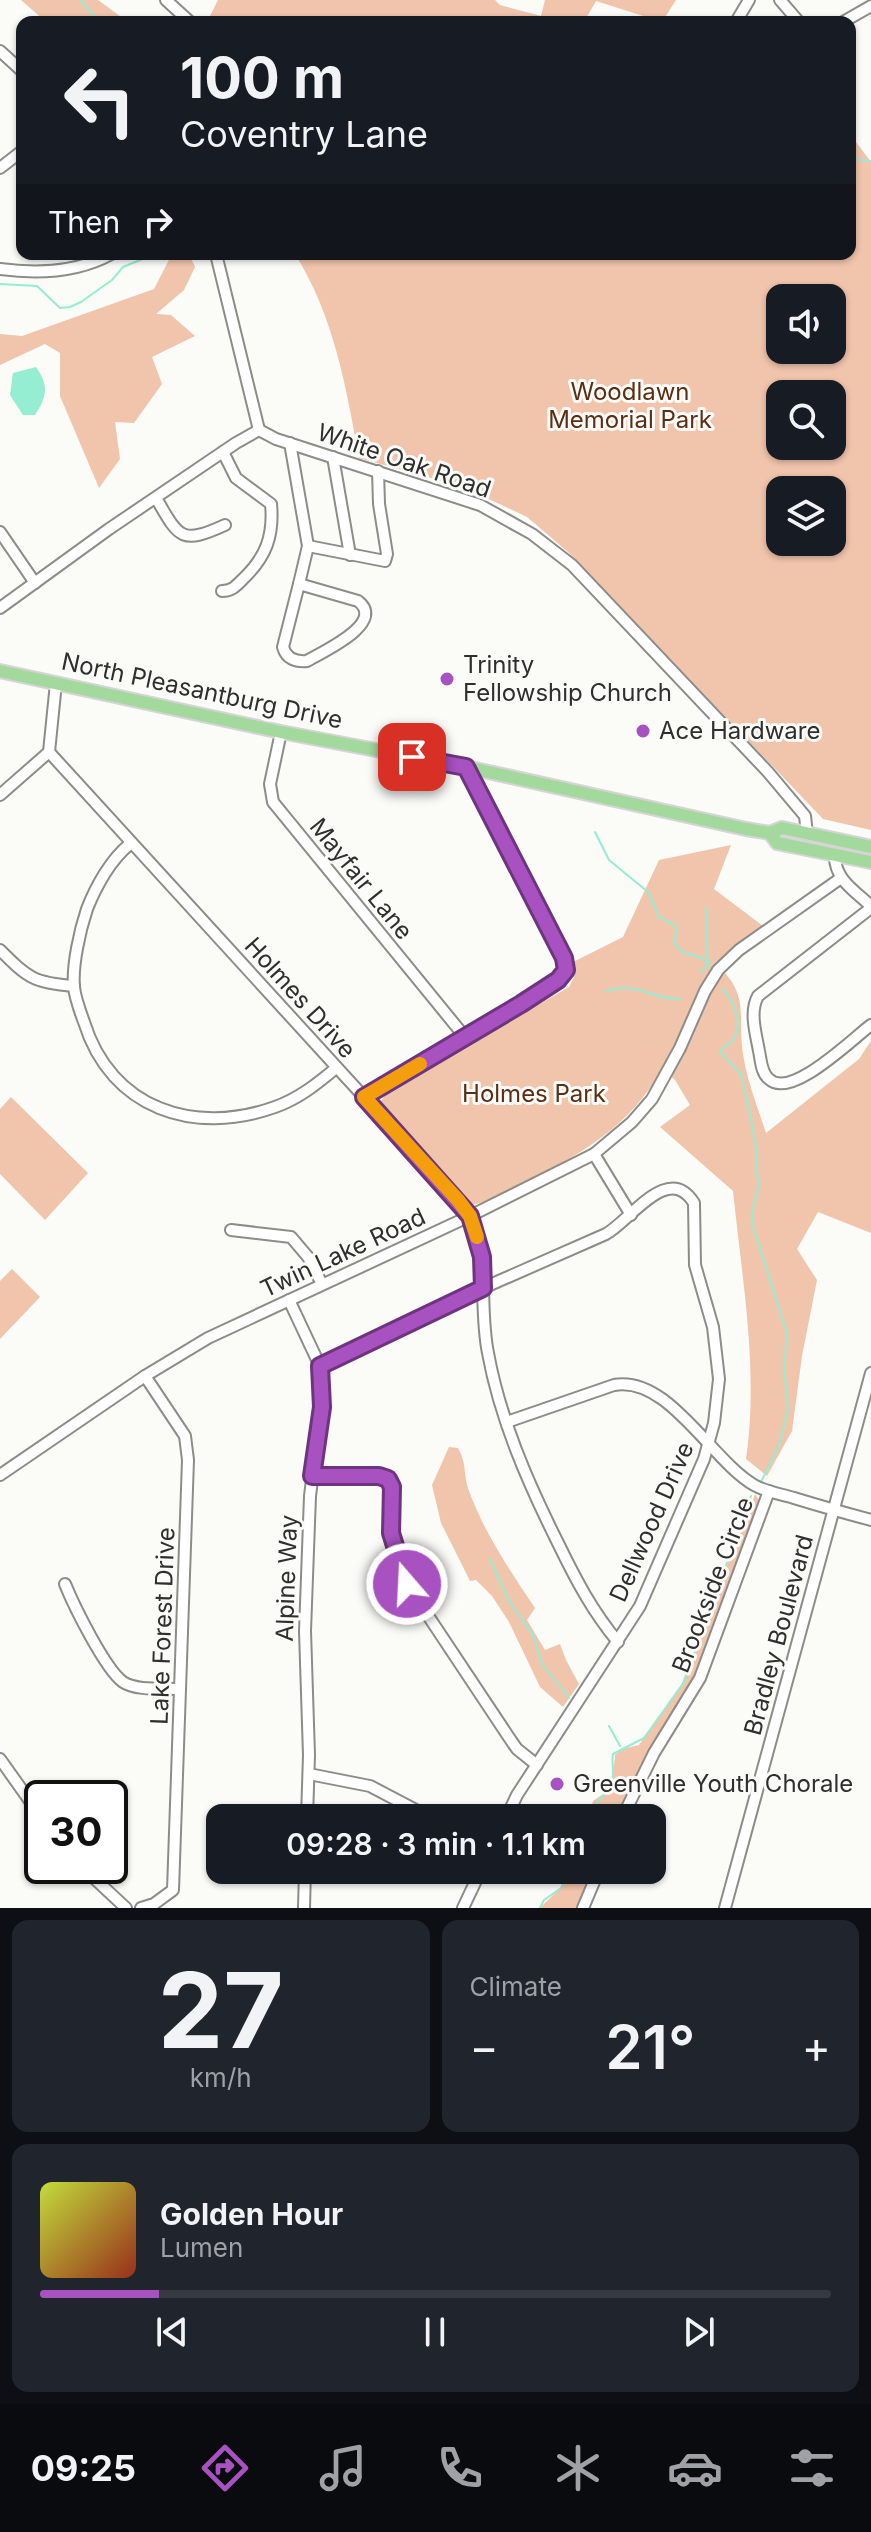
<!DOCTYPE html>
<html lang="en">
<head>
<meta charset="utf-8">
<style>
  :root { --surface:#171b24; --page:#20242c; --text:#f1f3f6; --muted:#9ea1a6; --line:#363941; --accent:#a752c0 }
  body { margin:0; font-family:Inter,sans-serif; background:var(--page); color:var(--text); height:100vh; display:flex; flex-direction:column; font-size:30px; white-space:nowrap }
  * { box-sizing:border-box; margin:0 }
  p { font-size:26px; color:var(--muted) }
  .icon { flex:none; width:44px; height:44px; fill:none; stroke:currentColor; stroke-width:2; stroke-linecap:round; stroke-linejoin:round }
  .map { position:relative; height:1908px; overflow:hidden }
  .panel { display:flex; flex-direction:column; gap:12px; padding:12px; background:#0d0f14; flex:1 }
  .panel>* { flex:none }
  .hud { position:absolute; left:16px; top:16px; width:840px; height:244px; border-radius:16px; box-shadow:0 2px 6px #0004; background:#171b24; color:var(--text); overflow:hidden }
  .controls { position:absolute; left:766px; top:284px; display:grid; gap:16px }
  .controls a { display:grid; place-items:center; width:80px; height:80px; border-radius:16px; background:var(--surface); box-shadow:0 2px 6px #0004; font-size:40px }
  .speed { position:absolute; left:24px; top:1780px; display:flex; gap:16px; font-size:40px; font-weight:700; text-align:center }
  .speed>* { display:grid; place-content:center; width:104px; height:104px; border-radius:50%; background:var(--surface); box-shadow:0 2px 6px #0004; line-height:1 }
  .speed .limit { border:4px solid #111; border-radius:12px; background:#fff; color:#111 }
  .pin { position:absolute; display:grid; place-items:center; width:68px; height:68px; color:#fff; margin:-34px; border-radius:16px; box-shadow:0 4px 12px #0006 }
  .me { position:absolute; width:88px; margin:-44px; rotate:341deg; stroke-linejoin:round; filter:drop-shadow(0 0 6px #0008) }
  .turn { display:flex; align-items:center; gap:28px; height:168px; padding:0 32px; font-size:36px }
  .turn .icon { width:104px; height:104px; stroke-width:2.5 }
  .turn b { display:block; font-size:56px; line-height:68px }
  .then { display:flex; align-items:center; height:76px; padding:0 32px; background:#0003; gap:16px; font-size:30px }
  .big { font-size:60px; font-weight:600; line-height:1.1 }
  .panel .card { flex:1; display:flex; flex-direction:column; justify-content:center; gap:12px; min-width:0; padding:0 28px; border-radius:16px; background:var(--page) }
  .panel .dial { align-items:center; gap:0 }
  .dial b { font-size:104px; line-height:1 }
  .song { display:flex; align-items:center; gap:24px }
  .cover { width:96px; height:96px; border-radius:12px; background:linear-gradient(135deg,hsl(70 70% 55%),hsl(10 70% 35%)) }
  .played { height:8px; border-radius:4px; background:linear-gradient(90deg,var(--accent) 15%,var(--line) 15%) }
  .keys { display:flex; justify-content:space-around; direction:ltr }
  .heat { display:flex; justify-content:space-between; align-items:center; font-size:44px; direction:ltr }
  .panel .tiles { flex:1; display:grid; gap:12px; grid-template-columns:1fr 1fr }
  .card:last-child { grid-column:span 2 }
  .trip { position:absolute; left:206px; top:1804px; width:460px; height:80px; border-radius:16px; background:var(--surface); box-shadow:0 2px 6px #0004; font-weight:600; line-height:80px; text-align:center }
  .tab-bar { display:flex; height:128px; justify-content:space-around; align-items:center; background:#090b0e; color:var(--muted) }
  .tab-bar .icon { width:56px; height:56px }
  .tab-bar .active { color:var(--accent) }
  .tab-bar b { font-size:36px; color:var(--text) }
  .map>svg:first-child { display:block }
</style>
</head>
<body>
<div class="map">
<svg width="871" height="1908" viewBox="0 0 871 1908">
  <rect width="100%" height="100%" fill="#fbfbf8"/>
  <g fill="#f1c4ac" fill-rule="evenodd">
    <polygon points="21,0 98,0 128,22 46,22"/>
    <polygon points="218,0 495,0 500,5 541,16 545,0 676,0 662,22 596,1 584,22 207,22"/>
    <path d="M850 134 871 162V830L823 819 568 552 527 517 463 487 359 458C346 387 334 316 295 254H850ZM780 298H832V350H780ZM780 394H832V446H780ZM780 490H832V542H780Z"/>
    <polygon points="172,254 189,254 195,267 184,290 156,314 171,315 195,336 152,357 162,384 134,423 115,422 120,459 99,488 60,396 60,353 45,344 0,365 0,334 22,336 154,289"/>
    <path d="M731 845 714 889 763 926 715 963C751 995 737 1014 743 1054 747 1081 758 1108 766 1133L859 1059 871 1041V1233L818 1212 797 1249 817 1280 802 1356 792 1431 767 1476 746 1459C759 1371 742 1279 733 1191L660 1127 690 1105 675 1080 662 1069C630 1126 581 1155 524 1182 507 1190 490 1201 472 1205L382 1107 380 1102 388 1092 569 987 574 977 571 963 623 937 659 860Z"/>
    <polygon points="11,1097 88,1173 45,1220 0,1174 0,1109"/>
    <polygon points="12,1269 40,1297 0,1339 0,1281"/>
    <path d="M449 1447 458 1448C467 1464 463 1475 469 1491 484 1532 510 1571 535 1608L527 1620 545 1650 560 1644 566 1660 579 1684 563 1707 540 1687 509 1622 492 1596 476 1580 470 1581 441 1523 432 1485Z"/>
    <polygon points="755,1494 760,1502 700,1671 618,1818 589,1818 593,1801 612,1788 615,1755 622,1749 639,1745 681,1686 728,1557 746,1522"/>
    <polygon points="572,1870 596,1870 580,1908 540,1908 564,1884"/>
  </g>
  <path fill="#95edd2" d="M36 367C49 386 47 396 35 415H23L10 395 13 373Z"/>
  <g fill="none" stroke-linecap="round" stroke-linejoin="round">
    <g stroke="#95edd2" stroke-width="2">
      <polyline points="80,0 100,22"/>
      <polyline points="850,159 871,161"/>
      <polyline points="0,284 37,286 60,308 70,307 81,302 112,280 123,267 155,254"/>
      <polyline points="595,832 609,860 648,892 659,917 675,925 677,930 674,943 682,952 697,956 708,962"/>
      <polyline points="706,908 706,946 709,966"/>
      <polyline points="701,972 709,964"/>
      <path d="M722 988C734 1001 746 1027 730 1043 726 1046 722 1048 720 1052L741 1074 751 1119 757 1155 756 1173 759 1184 752 1213V1223L787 1334 784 1364 788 1410 779 1445 761 1482"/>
      <path d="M606 991C640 981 650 1000 681 999"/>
      <polyline points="490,1559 509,1601 533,1635 542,1664 569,1698"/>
      <polyline points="609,1726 620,1746"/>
      <path d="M586 1818C593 1802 604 1798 610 1787 616 1776 611 1764 613 1754L644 1738 684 1682 698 1645 701 1626 723 1576 751 1496"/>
      <polyline points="540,1908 544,1900 561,1888 568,1870"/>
    </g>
    <defs>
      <g id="minor">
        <polyline points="166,0 189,21"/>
        <polyline points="780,0 799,22"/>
        <polyline points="736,22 749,0"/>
        <polyline points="843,22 871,6"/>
        <polyline points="0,51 22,71"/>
        <polyline points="0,168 22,151"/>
        <polyline points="216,254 259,430"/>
        <path d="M0 269C37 274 78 272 111 254"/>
        <polyline points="290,443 308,546 299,584"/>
        <polyline points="333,457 350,555"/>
        <path d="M156 498C179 538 181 545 225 525"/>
        <polyline points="0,532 35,583"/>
        <polyline points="308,546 385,561 387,554 379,504 378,471"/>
        <path d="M299 584 358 601C387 623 322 652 307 661 296 662 286 659 283 647Z"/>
        <path d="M222 591C232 591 236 586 243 579 266 557 274 536 271 504L236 478 223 452"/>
        <polyline points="0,608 109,529 236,443 259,430 276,439 480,505 532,534 572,565 768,772 805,816 807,834"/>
        <polyline points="281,732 270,784 273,802 465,1037"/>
        <path d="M49 752 458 1200C494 1249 477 1298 488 1353 500 1419 528 1483 558 1543 575 1578 592 1611 618 1642"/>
        <polyline points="0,795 49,752 56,683"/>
        <path d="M130 844C111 859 96 886 87 909 80 930 72 965 74 987 75 998 80 1011 84 1022 111 1109 194 1136 275 1107 298 1099 317 1084 336 1068"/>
        <path d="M835 855C834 879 855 891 871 906"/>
        <path d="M871 908 758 996C749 1012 756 1034 759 1051 761 1060 761 1073 769 1079 791 1100 852 1039 871 1025"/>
        <path d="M0 950C28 978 34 983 74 986"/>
        <polyline points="364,1097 558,980 566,970 564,958 466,767"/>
        <polyline points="594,1154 631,1215"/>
        <polyline points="231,1230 291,1237 308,1257 322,1284"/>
        <polyline points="289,1300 320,1366 323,1393 310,1496 305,1631 309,1755 307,1818"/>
        <path d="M320 1366 483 1288 606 1234C631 1220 668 1162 694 1203L695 1265 713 1327 719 1379 714 1423 704 1459 640 1606 517 1795 506 1818"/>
        <path d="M507 1422 614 1385C668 1375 711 1460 754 1485 766 1492 781 1494 794 1498 820 1506 845 1513 871 1520"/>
        <polyline points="0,1475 145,1376 208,1338 470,1216 594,1154 632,1122 652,1099 680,1048 705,991 718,970 739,950 841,878"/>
        <polyline points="312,1476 379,1476 388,1479 392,1487 391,1533 407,1584 508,1736 517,1749 537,1765"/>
        <path d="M65 1584C74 1606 105 1669 123 1682 136 1691 164 1688 180 1689"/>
        <polyline points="0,1759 42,1818"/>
        <polyline points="309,1774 370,1786 431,1818"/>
        <polyline points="622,1818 654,1753 700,1678 769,1491"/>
        <polyline points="81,1866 126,1908"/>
        <polyline points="141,1908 154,1904 173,1890 188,1460 185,1436 145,1376"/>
        <polyline points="304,1908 305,1870"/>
        <polyline points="463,1908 481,1870"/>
        <polyline points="583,1908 599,1870"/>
        <polyline points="725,1908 871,1373"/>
      </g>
      <g id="major">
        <polyline points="0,671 281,732 466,767 746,829 770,833 782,828 871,847"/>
        <polyline points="770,833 777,843 871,862"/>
      </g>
    </defs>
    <use href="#minor" stroke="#8c8c89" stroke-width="14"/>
    <use href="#major" stroke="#d5d5d5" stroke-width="16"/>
    <use href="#minor" stroke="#fff" stroke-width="10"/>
    <use href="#major" stroke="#a4d99e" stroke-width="12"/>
  </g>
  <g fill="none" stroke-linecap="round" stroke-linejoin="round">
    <defs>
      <polyline id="route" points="407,1584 391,1533 392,1487 388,1479 379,1476 312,1476 322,1407 320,1366 483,1288 482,1257 470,1216 364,1097 521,1004 558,980 566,970 564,958 466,767 412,757"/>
    </defs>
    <use href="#route" stroke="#6d357d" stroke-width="20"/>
    <use href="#route" stroke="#a752c0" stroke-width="14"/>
    <polyline stroke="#f59e0b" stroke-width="14" points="420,1064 364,1097 458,1200 470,1216 477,1237"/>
  </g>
  <g fill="#a752c0" stroke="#fbfbf8" stroke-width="3">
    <circle cx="447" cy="679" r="8"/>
    <circle cx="643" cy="731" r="8"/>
    <circle cx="557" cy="1784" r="8"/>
  </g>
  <g text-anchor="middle" stroke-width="6" stroke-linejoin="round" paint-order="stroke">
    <g font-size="24" fill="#5b2f15" stroke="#fbfbf8">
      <text x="630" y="400">Woodlawn<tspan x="630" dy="28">Memorial Park</tspan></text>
      <text x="534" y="1102">Holmes Park</text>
    </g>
    <g font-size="24" fill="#2f2f2e" stroke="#fbfbf8">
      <text transform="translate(404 461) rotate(19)" y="8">White Oak Road</text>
      <text transform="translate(202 691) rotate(12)" y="8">North Pleasantburg Drive</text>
      <text transform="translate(361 879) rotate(51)" y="8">Mayfair Lane</text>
      <text transform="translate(300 998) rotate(48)" y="8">Holmes Drive</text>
      <text transform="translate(343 1253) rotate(-25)" y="8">Twin Lake Road</text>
      <text transform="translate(652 1522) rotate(-66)" y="8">Dellwood Drive</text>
      <text transform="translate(287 1578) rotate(-88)" y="8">Alpine Way</text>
      <text transform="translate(713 1585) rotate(-69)" y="8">Brookside Circle</text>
      <text transform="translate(163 1626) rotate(-88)" y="8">Lake Forest Drive</text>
      <text transform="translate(779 1635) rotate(-75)" y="8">Bradley Boulevard</text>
    </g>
    <g font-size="24" fill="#2f2f2e" stroke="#fbfbf8" text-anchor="start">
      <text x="463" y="673">Trinity<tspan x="463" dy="28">Fellowship Church</tspan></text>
      <text x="659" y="739">Ace Hardware</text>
      <text x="573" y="1792">Greenville Youth Chorale</text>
    </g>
  </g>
</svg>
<div class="controls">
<a><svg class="icon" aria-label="sound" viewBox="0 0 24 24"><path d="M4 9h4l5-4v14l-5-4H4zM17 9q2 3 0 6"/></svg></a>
<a><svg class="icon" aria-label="search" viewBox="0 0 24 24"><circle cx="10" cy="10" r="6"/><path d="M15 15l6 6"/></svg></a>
<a><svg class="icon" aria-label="layers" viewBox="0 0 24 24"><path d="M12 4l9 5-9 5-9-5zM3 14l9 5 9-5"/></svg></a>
</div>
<div class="speed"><div class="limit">30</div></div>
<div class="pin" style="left:412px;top:757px;background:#d93025"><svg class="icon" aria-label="arrive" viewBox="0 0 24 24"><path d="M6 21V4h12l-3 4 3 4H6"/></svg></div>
<svg class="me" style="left:407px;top:1584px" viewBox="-20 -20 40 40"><circle r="17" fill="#a752c0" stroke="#fff" stroke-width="3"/><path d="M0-11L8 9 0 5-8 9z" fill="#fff"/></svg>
<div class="trip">09:28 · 3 min · 1.1 km</div>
<div class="hud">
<div class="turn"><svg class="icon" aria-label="left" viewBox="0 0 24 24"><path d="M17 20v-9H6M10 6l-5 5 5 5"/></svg><div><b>100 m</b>Coventry Lane</div></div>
<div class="then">Then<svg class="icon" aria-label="right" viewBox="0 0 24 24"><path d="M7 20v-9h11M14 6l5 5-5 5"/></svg></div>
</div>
</div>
<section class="panel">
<div class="tiles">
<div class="card dial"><b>27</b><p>km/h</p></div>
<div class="card"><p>Climate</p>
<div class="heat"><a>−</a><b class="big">21°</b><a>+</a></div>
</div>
<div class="card">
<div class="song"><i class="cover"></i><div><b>Golden Hour</b><p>Lumen</p></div></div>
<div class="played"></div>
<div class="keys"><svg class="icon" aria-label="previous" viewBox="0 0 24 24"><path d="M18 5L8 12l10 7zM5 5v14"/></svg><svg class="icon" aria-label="pause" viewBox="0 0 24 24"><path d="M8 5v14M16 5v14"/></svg><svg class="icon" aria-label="next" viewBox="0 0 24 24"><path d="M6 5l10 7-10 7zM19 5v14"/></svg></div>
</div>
</div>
</section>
<nav class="tab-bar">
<b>09:25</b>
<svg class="icon active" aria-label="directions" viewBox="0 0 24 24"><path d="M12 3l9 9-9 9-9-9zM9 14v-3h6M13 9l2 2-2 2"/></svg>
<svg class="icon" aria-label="music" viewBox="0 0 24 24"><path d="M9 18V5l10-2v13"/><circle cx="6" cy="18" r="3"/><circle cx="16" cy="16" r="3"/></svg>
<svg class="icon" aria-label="phone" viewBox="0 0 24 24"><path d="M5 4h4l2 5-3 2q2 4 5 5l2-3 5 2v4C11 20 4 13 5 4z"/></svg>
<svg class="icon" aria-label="climate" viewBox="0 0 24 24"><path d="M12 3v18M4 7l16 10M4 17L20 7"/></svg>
<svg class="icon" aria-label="car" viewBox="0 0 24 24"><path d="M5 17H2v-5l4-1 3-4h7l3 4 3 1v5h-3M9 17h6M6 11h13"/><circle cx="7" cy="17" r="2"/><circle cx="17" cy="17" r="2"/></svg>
<svg class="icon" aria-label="filters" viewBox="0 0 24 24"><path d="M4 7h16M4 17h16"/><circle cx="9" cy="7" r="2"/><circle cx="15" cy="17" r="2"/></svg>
</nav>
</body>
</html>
